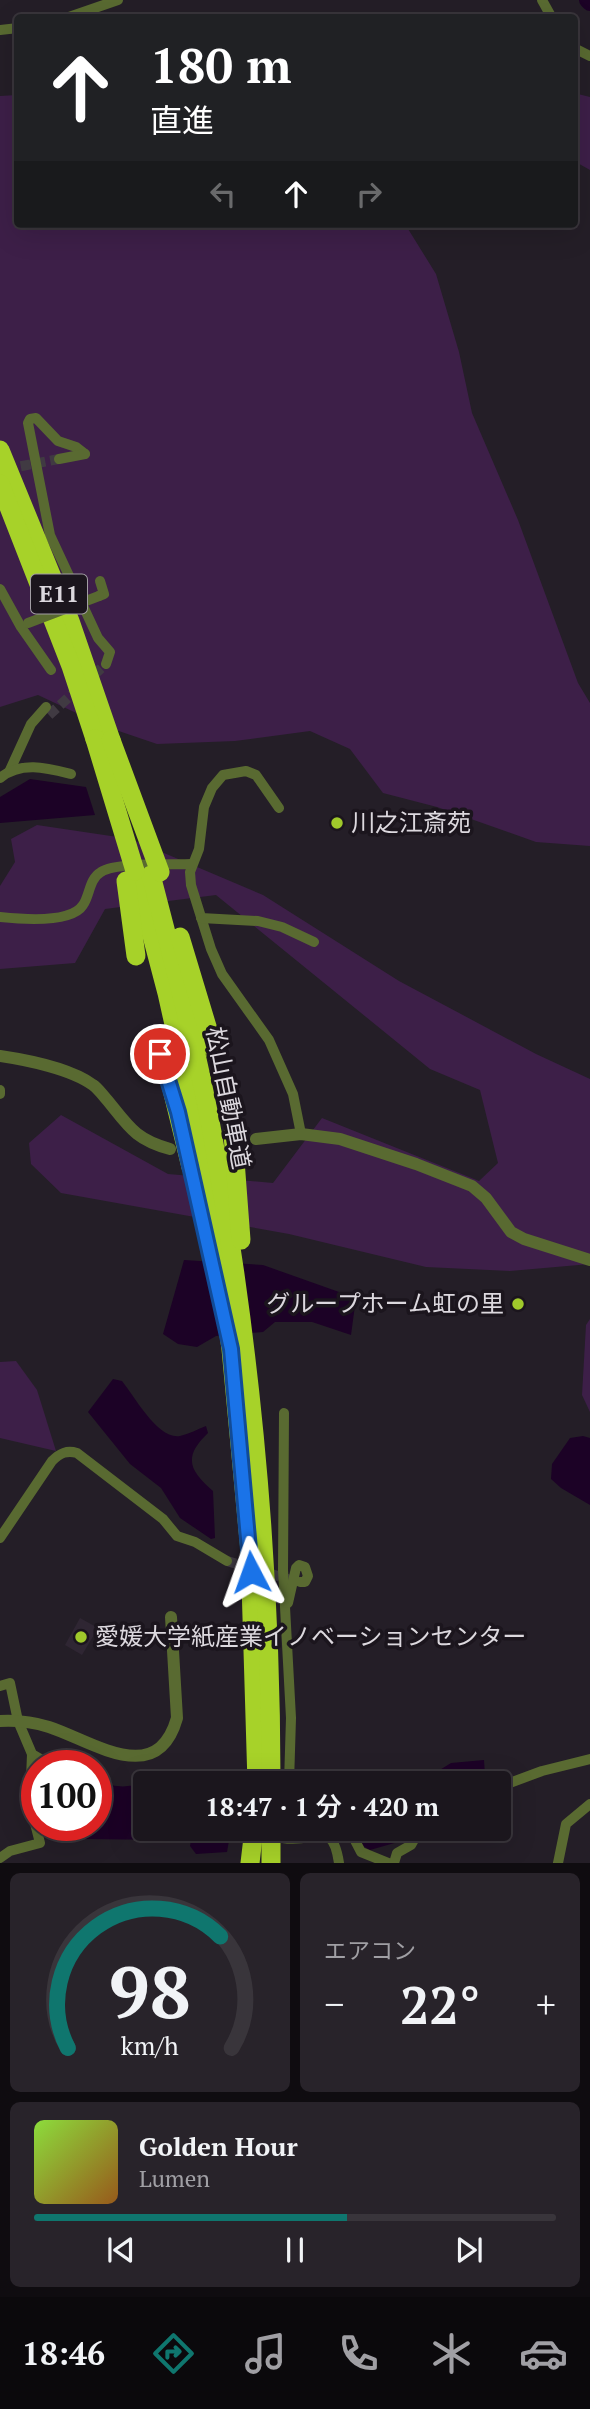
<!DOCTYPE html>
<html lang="ja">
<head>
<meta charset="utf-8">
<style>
  :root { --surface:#1b161d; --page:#28232a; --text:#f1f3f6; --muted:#a09fa4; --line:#39353b; --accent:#0f766e }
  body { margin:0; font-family:"PT Serif","Noto Sans JP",serif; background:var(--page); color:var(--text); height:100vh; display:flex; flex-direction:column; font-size:26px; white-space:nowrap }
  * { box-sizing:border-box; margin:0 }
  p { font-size:23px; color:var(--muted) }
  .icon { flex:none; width:38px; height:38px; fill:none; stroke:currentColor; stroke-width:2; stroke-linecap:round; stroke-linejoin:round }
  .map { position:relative; height:1863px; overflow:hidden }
  .side { display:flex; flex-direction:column; gap:10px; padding:10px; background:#0f0c10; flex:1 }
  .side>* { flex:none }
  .guide { position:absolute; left:14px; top:14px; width:564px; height:214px; border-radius:7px; box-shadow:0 7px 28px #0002,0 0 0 2px var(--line); background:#202124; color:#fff; overflow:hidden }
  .speed { position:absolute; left:21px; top:1750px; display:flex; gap:14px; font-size:35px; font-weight:700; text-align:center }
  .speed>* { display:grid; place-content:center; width:91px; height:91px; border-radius:50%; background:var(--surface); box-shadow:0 7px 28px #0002,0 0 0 2px var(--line); line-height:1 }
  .speed .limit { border:10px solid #d22; background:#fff; color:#111 }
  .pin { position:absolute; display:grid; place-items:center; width:60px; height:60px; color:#fff; margin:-30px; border:4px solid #fff; border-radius:50%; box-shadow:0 2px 7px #0007 }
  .me { position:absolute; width:77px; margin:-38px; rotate:356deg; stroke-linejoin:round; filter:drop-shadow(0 0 5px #0008) }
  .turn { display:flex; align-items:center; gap:24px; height:147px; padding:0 21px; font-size:32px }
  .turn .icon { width:91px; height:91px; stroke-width:2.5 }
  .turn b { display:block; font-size:49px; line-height:60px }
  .lanes { display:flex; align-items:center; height:66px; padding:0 21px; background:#0003; justify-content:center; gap:35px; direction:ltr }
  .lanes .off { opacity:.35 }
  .big { font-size:52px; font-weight:600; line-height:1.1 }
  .side .tile { flex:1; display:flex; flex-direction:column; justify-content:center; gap:10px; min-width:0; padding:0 24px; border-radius:10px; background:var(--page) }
  .side .dial { align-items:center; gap:0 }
  .dial svg { height:182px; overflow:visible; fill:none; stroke:var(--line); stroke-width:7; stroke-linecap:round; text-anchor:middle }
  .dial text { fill:var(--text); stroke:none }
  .song { display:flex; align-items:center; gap:21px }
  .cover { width:84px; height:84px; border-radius:10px; background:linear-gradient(135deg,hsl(90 70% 55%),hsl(30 70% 35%)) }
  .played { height:7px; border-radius:4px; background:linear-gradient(90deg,var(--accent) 60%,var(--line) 60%) }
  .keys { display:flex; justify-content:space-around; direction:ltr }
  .heat { display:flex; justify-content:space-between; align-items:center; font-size:38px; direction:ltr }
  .side .tiles { flex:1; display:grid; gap:10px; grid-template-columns:1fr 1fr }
  .tile:last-child { grid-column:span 2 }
  .trip { position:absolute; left:133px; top:1771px; width:378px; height:70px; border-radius:7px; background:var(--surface); box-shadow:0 7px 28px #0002,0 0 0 2px var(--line); font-weight:600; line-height:70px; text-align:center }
  .dock { display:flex; height:112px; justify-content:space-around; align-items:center; background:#0b090c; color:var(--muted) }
  .dock .icon { width:49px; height:49px }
  .dock .selected { color:var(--accent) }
  .dock b { font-size:32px; color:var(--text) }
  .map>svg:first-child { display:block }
</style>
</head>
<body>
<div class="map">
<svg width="590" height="1863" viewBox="0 0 590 1863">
  <rect width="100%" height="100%" fill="#241e27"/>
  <polygon fill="#2f2633" points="80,1618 98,1628 82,1655 65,1645"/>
  <g fill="#3d1f48">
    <polygon points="574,93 590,97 590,170 574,161"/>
    <polygon points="17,95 18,224 405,224 436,274 459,352 472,413 518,520 578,683 590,703 590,846 536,842 437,807 383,793 350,749 310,731 235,741 157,744 104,726 38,695 0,707 0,96"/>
    <polygon points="37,825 131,839 263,895 399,981 536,1054 590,1079 590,1264 510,1271 426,1267 289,1234 61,1193 31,1164 29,1143 61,1115 168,1174 273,1183 322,1118 479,1181 498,1163 480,1090 430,1069 216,895 105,909 75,963 0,969 0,886 15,862 11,839"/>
    <polygon points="590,1319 590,1412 582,1395 586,1325"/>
    <polygon points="16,1361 37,1390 56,1451 0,1438 0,1362"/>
  </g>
  <g fill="#1c0226">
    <polygon points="30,779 86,787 95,815 0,823 0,797"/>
    <polygon points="184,1260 263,1265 356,1298 351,1335 312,1322 275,1322 263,1332 216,1336 197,1347 178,1344 163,1334"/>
    <path d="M113 1379 122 1381C135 1397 158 1440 180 1436 189 1434 198 1429 206 1426L208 1433C183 1457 189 1470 213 1491L215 1538 211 1539 180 1518 161 1488 130 1464 88 1412Z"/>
    <polygon points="583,1436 590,1438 590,1505 561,1488 551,1479 552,1464 570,1438"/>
    <polygon points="484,1760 485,1775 467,1783 393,1783 407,1769 430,1776 451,1763"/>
    <path d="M96 1778C104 1779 110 1786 117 1786 131 1788 130 1782 145 1790V1829H174L172 1840 82 1839C73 1836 66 1834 62 1825H96Z"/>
    <polygon points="193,1829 231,1829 227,1852 196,1854 190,1846"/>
    <polygon points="354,1829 409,1829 405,1840 370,1850 363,1846"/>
  </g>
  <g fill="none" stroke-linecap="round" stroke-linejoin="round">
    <polyline stroke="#1c0226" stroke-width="16" points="587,0 590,3"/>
    <g stroke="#403a42" stroke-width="10" stroke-dasharray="10 5" stroke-linecap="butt">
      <polyline points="6,469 59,459"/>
      <polyline points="49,715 106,664"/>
      <polyline points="227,1561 291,1580"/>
    </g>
    <g stroke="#596a31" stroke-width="10">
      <polyline points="542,0 552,18"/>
      <polyline points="66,18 118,0"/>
      <polyline points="0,30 18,28"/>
      <polyline points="574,48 590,56"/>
      <polyline points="85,454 76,447 58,441 36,418 30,419 28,423 50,535 98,638 110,652 106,664"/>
      <polyline points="59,459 85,454"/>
      <polyline points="0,589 21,627 51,670"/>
      <polyline points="99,596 104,594 100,581"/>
      <polyline points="10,770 31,724 46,707"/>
      <path d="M0 778C21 761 47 768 71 774"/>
      <polyline points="279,808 256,775 246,771 223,775 212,788 204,807 199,849 190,872 191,885 211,949 222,974 269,1040 293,1094 301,1134"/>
      <path d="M0 917C19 919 71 924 83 905 90 895 89 879 101 872 116 862 172 865 192 864"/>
      <polyline points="201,918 258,921 282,927 314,942"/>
      <polyline points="0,1090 0,1094"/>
      <polyline points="284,1413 283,1570 291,1718 289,1783"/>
      <path d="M0 1538 52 1461C60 1453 67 1450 77 1453L163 1519 177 1536 195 1542 227 1561"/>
      <polyline points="288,1603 296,1568 299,1565 305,1567 308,1576 305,1582 300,1582"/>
      <polyline points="0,1686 10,1683 18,1721 32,1754 49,1764"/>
      <polyline points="499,1787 542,1771 590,1759"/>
      <polyline points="349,1829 361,1852 388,1863"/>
      <path d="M283 1838C316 1844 332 1817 339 1863"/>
      <polyline points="0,1858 10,1851 40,1843 30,1804 32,1754"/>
      <polyline points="394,1863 397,1853 411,1845 420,1829"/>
      <polyline points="558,1863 566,1824 590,1804"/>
    </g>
    <g stroke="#596a31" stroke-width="12">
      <path d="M0 1056C27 1060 71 1069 93 1085 99 1089 103 1096 108 1101 129 1127 136 1140 170 1149"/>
      <polyline points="256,1139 301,1134 340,1139 416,1164 472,1186 486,1198 511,1232 524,1239 590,1260"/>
      <path d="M0 1721C17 1720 33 1722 49 1727 92 1741 157 1789 177 1718L171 1617"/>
    </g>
    <g stroke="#a7d229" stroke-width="19">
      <polyline points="0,450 70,621 111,740"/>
      <polyline points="0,484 71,666 95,739"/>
      <polyline points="135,871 167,993 194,1114 218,1252 231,1349 250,1551 257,1783"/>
      <path d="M151 875C173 960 196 1045 212 1132 251 1347 271 1565 271 1783"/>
      <polyline points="126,881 136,956"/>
      <polyline points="180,937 215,1053"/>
      <polyline points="160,1054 169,1077 191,1167"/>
      <polyline points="233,1134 241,1240"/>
      <polyline points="250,1863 254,1829"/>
      <polyline points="271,1863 271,1829"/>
    </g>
    <polyline stroke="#596a31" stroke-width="10" points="28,623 99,596"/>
    <g stroke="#a7d229" stroke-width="19">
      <polyline points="95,739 135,871"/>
      <polyline points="111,740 160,872"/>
    </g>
  </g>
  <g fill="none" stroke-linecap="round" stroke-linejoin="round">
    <defs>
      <polyline id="route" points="160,1054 178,1112 231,1349 251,1572"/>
    </defs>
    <use href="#route" stroke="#114b97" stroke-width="18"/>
    <use href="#route" stroke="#1a73e8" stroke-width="12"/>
  </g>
  <g fill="#a0c92b" stroke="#1b151d" stroke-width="2.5">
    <circle cx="337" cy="823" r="7"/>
    <circle cx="518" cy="1304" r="7"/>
    <circle cx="81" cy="1637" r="7"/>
  </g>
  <g text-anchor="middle" stroke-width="7" stroke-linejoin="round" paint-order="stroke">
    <rect fill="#1b151d" stroke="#a29ea4" stroke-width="2" x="31" y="574.5" width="56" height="39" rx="5"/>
    <g font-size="23" font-weight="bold" fill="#dcd8de">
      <text x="59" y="602">E11</text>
    </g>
    <g font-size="24" fill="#dcd8de" stroke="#1b151d" text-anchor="start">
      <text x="351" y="831">川之江斎苑</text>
      <text x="504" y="1312" text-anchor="end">グループホーム虹の里</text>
      <text x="95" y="1645">愛媛大学紙産業イノベーションセンター</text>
    </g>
    <g font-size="24" fill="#dcd8de" stroke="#1b151d">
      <text transform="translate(228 1098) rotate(79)" y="8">松山自動車道</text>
    </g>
  </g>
</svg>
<div class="speed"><div class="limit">100</div></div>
<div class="pin" style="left:160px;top:1054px;background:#d93025"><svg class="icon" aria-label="arrive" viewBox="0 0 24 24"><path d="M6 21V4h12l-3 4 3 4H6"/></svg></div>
<svg class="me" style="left:251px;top:1572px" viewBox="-20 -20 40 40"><path d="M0-17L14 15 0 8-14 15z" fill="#1a73e8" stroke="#fff" stroke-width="4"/></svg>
<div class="trip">18:47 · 1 分 · 420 m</div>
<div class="guide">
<div class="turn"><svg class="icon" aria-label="ahead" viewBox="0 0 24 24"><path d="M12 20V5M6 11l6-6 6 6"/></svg><div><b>180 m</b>直進</div></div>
<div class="lanes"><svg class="icon off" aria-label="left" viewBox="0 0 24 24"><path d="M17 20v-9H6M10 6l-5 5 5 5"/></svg><svg class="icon" aria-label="ahead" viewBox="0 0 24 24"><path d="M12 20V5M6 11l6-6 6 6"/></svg><svg class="icon off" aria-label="right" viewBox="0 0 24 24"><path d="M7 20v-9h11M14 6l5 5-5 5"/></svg></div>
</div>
</div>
<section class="side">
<div class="tiles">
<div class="tile dial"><svg viewBox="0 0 100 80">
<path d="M14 69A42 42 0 1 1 86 69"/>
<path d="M14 69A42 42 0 0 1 81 20" stroke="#0f766e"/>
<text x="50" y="56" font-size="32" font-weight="700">98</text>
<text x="50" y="72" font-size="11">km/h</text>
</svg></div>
<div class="tile"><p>エアコン</p>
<div class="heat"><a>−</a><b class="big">22°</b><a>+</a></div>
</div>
<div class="tile">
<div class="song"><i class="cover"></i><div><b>Golden Hour</b><p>Lumen</p></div></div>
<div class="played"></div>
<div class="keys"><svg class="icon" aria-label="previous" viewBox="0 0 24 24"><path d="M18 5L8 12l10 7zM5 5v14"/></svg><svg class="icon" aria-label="pause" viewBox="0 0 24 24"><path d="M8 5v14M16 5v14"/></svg><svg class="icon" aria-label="next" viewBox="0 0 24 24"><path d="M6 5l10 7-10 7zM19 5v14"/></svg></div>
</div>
</div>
</section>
<nav class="dock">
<b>18:46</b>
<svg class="icon selected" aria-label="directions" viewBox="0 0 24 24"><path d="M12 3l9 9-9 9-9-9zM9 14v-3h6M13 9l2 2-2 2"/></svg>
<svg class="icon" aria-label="music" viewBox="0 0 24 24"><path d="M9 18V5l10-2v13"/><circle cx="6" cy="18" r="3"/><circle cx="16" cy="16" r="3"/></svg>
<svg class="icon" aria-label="phone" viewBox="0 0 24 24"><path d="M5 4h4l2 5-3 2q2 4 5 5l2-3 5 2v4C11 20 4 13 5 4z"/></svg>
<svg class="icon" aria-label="climate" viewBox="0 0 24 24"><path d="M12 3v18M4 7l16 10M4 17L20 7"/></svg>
<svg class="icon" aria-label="car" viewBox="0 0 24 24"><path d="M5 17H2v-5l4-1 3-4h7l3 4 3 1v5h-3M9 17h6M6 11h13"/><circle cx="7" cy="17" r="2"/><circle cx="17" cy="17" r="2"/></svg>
</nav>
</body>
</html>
